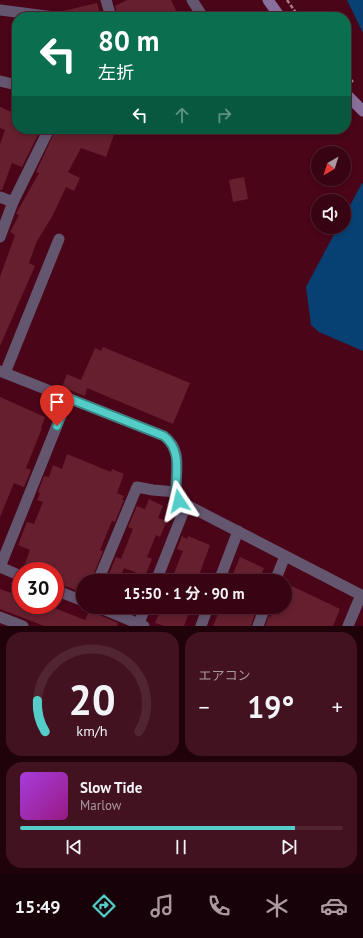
<!DOCTYPE html>
<html lang="ja">
<head>
<meta charset="utf-8">
<style>
  :root { --surface:#380413; --page:#431221; --text:#f1f3f6; --muted:#ab98a0; --line:#522533; --accent:#54cdc8 }
  body { margin:0; font-family:"PT Sans","Noto Sans JP",sans-serif; background:var(--page); color:var(--text); height:100vh; display:flex; flex-direction:column; font-size:15px; white-space:nowrap }
  * { box-sizing:border-box; margin:0 }
  p { font-size:13px; color:var(--muted) }
  .icon { flex:none; width:22px; height:22px; fill:none; stroke:currentColor; stroke-width:2; stroke-linecap:round; stroke-linejoin:round }
  .map { position:relative; height:626px; overflow:hidden }
  .panel { display:flex; flex-direction:column; gap:6px; padding:6px; background:#1f020a; flex:1 }
  .panel>* { flex:none }
  .hud { position:absolute; left:12px; top:12px; width:339px; height:122px; border-radius:16px; box-shadow:0 2px 6px #0003,0 0 0 1px var(--line); background:#0b6e4f; color:#fff; overflow:hidden }
  .needle { width:26px; rotate:219deg }
  .fabs { position:absolute; left:311px; top:146px; display:grid; gap:8px }
  .fabs a { display:grid; place-items:center; width:40px; height:40px; border-radius:50%; background:var(--surface); box-shadow:0 2px 6px #0003,0 0 0 1px var(--line); font-size:20px }
  .speed { position:absolute; left:12px; top:562px; display:flex; gap:8px; font-size:20px; font-weight:700; text-align:center }
  .speed>* { display:grid; place-content:center; width:52px; height:52px; border-radius:50%; background:var(--surface); box-shadow:0 2px 6px #0003,0 0 0 1px var(--line); line-height:1 }
  .speed .limit { border:6px solid #d22; background:#fff; color:#111 }
  .pin { position:absolute; display:grid; place-items:center; width:34px; height:34px; color:#fff; margin:-41px -17px; border-radius:50% 50% 50% 0; rotate:-45deg; box-shadow:0 0 4px #0007 }
  .pin .icon { rotate:45deg }
  .me { position:absolute; width:44px; margin:-22px; rotate:350deg; stroke-linejoin:round; filter:drop-shadow(0 0 3px #0008) }
  .turn { display:flex; align-items:center; gap:14px; height:84px; padding:0 20px; font-size:18px }
  .turn .icon { width:52px; height:52px; stroke-width:2.5 }
  .turn b { display:block; font-size:28px; line-height:34px }
  .lanes { display:flex; align-items:center; height:38px; padding:0 20px; background:#0003; justify-content:center; gap:20px; direction:ltr }
  .lanes .off { opacity:.35 }
  .big { font-size:30px; font-weight:700; line-height:1.1 }
  .panel .widget { flex:1; display:flex; flex-direction:column; justify-content:center; gap:6px; min-width:0; padding:0 14px; border-radius:16px; background:var(--page) }
  .panel .dial { align-items:center; gap:0 }
  .dial svg { height:104px; overflow:visible; fill:none; stroke:var(--line); stroke-width:7; stroke-linecap:round; text-anchor:middle }
  .dial text { fill:var(--text); stroke:none }
  .song { display:flex; align-items:center; gap:12px }
  .cover { width:48px; height:48px; border-radius:6px; background:linear-gradient(135deg,hsl(280 70% 55%),hsl(310 70% 35%)) }
  .played { height:4px; border-radius:2px; background:linear-gradient(90deg,var(--accent) 85%,var(--line) 85%) }
  .keys { display:flex; justify-content:space-around; direction:ltr }
  .heat { display:flex; justify-content:space-between; align-items:center; font-size:22px; direction:ltr }
  .panel .tiles { flex:1; display:grid; gap:6px; grid-template-columns:1fr 1fr }
  .widget:last-child { grid-column:span 2 }
  .trip { position:absolute; left:76px; top:574px; width:216px; height:40px; border-radius:20px; background:var(--surface); box-shadow:0 2px 6px #0003,0 0 0 1px var(--line); font-weight:700; line-height:40px; text-align:center }
  .tab-bar { display:flex; height:64px; justify-content:space-around; align-items:center; background:#160208; color:var(--muted) }
  .tab-bar .icon { width:28px; height:28px }
  .tab-bar .current { color:var(--accent) }
  .tab-bar b { font-size:18px; color:var(--text) }
  .map>svg:first-child { display:block }
</style>
</head>
<body>
<div class="map">
<svg width="363" height="626" viewBox="0 0 363 626">
  <rect width="100%" height="100%" fill="#4a0519"/>
  <g fill="#074173">
    <polygon points="347,0 363,0 363,32 362,31"/>
    <polygon points="362,183 363,184 363,351 319,332 311,325 306,287 338,227 344,227 344,217"/>
  </g>
  <g fill="#661f2e">
    <polygon points="127,0 171,0 179,17 118,17 115,6"/>
    <polygon points="97,3 100,13 102,12 104,17 61,17 59,12"/>
    <polygon points="16,102 17,102 17,129 41,129 22,167 12,163 2,190 0,190 0,144 5,130 0,128 0,107 12,112"/>
    <polygon points="56,129 116,129 106,157 81,148 68,172 80,178 74,191 66,187 53,215 37,241 29,263 35,266 0,346 0,277 15,235 10,232 19,215 16,214 17,212 39,173 36,172"/>
    <polygon points="244,177 248,199 233,202 229,180"/>
    <polygon points="103,347 190,383 173,424 87,388 85,396 62,387 67,374 81,380 95,348 101,351"/>
    <polygon points="0,397 45,417 41,428 42,428 26,468 31,470 24,487 14,483 0,517"/>
    <polygon points="67,454 111,472 112,469 124,474 117,493 124,496 122,500 124,500 115,522 112,521 100,550 103,551 91,581 83,581 83,593 55,582 55,571 26,571 23,569 30,550 18,545 27,522 34,524 43,502 37,500 40,493 38,492 44,476 49,477 53,465 62,469"/>
    <polygon points="149,499 163,506 158,518 167,521 160,537 156,535 147,557 152,559 145,576 124,568 119,580 108,576 116,557 121,559 133,529 128,527 137,506 145,509"/>
    <polygon points="182,536 187,539 188,536 210,545 197,581 171,581 182,553 183,551 177,549"/>
    <polygon points="240,557 264,568 258,581 230,581"/>
    <polygon points="292,586 340,609 333,626 265,626 269,616 271,617 272,612 279,615 283,607 285,607 285,603"/>
    <polygon points="0,589 20,596 17,605 47,605 85,620 91,607 92,611 95,613 118,623 117,626 44,626 0,609"/>
    <polygon points="162,607 173,607 189,613 184,626 164,626 155,623"/>
    <polygon points="221,607 248,607 256,611 251,626 213,626"/>
  </g>
  <g fill="none" stroke-linecap="round" stroke-linejoin="round">
    <g stroke="#a87d87" stroke-width="2.5" stroke-dasharray="4 2" stroke-linecap="butt">
      <polyline points="287,0 299,17"/>
      <polyline points="346,75 353,82"/>
    </g>
    <g stroke="#655670" stroke-width="11">
      <polyline points="106,0 111,17"/>
      <polyline points="192,0 203,17"/>
      <polyline points="0,10 54,17"/>
      <polyline points="0,81 17,85"/>
      <polyline points="0,197 13,202"/>
      <polyline points="0,237 13,202 49,129"/>
      <path d="M0 371 164 436C182 450 176 468 176 488 176 493 175 496 177 500L363 596"/>
      <polyline points="5,373 59,239"/>
      <polyline points="0,567 68,398"/>
      <polyline points="0,567 21,576"/>
      <polyline points="98,581 137,487 153,490 176,492"/>
      <polyline points="156,581 186,505"/>
      <polyline points="219,581 238,531"/>
      <polyline points="275,581 285,556"/>
      <polyline points="55,590 83,601"/>
      <polyline points="98,607 144,626"/>
      <polyline points="0,617 23,626"/>
      <polyline points="139,624 145,607"/>
      <polyline points="201,626 208,607"/>
      <polyline points="258,626 265,607"/>
      <polyline points="348,626 361,595"/>
    </g>
    <g stroke="#89709a" stroke-width="11">
      <polyline points="268,0 280,17"/>
      <polyline points="346,94 363,111"/>
    </g>
  </g>
  <g fill="none" stroke-linecap="round" stroke-linejoin="round">
    <defs>
      <path id="route" d="M57 426 68 398 164 436C183 451 175 475 176 497L179 501"/>
    </defs>
    <use href="#route" stroke="#378582" stroke-width="10"/>
    <use href="#route" stroke="#54cdc8" stroke-width="7"/>
  </g>
</svg>
<div class="fabs">
<a><svg class="needle" viewBox="-14 -14 28 28"><path d="M0-13l5 13h-10z" fill="#e53935"/><path d="M0 13l5-13h-10z" fill="#ab98a0"/></svg></a>
<a><svg class="icon" aria-label="sound" viewBox="0 0 24 24"><path d="M4 9h4l5-4v14l-5-4H4zM17 9q2 3 0 6"/></svg></a>
</div>
<div class="speed"><div class="limit">30</div></div>
<div class="pin" style="left:57px;top:426px;background:#d93025"><svg class="icon" aria-label="arrive" viewBox="0 0 24 24"><path d="M6 21V4h12l-3 4 3 4H6"/></svg></div>
<svg class="me" style="left:179px;top:501px" viewBox="-20 -20 40 40"><path d="M0-17L14 15 0 8-14 15z" fill="#54cdc8" stroke="#fff" stroke-width="4"/></svg>
<div class="trip">15:50 · 1 分 · 90 m</div>
<div class="hud">
<div class="turn"><svg class="icon" aria-label="left" viewBox="0 0 24 24"><path d="M17 20v-9H6M10 6l-5 5 5 5"/></svg><div><b>80 m</b>左折</div></div>
<div class="lanes"><svg class="icon" aria-label="left" viewBox="0 0 24 24"><path d="M17 20v-9H6M10 6l-5 5 5 5"/></svg><svg class="icon off" aria-label="ahead" viewBox="0 0 24 24"><path d="M12 20V5M6 11l6-6 6 6"/></svg><svg class="icon off" aria-label="right" viewBox="0 0 24 24"><path d="M7 20v-9h11M14 6l5 5-5 5"/></svg></div>
</div>
</div>
<section class="panel">
<div class="tiles">
<div class="widget dial"><svg viewBox="0 0 100 80">
<path d="M14 69A42 42 0 1 1 86 69"/>
<path d="M14 69A42 42 0 0 1 8 45" stroke="#54cdc8"/>
<text x="50" y="56" font-size="32" font-weight="700">20</text>
<text x="50" y="72" font-size="11">km/h</text>
</svg></div>
<div class="widget"><p>エアコン</p>
<div class="heat"><a>−</a><b class="big">19°</b><a>+</a></div>
</div>
<div class="widget">
<div class="song"><i class="cover"></i><div><b>Slow Tide</b><p>Marlow</p></div></div>
<div class="played"></div>
<div class="keys"><svg class="icon" aria-label="previous" viewBox="0 0 24 24"><path d="M18 5L8 12l10 7zM5 5v14"/></svg><svg class="icon" aria-label="pause" viewBox="0 0 24 24"><path d="M8 5v14M16 5v14"/></svg><svg class="icon" aria-label="next" viewBox="0 0 24 24"><path d="M6 5l10 7-10 7zM19 5v14"/></svg></div>
</div>
</div>
</section>
<nav class="tab-bar">
<b>15:49</b>
<svg class="icon current" aria-label="directions" viewBox="0 0 24 24"><path d="M12 3l9 9-9 9-9-9zM9 14v-3h6M13 9l2 2-2 2"/></svg>
<svg class="icon" aria-label="music" viewBox="0 0 24 24"><path d="M9 18V5l10-2v13"/><circle cx="6" cy="18" r="3"/><circle cx="16" cy="16" r="3"/></svg>
<svg class="icon" aria-label="phone" viewBox="0 0 24 24"><path d="M5 4h4l2 5-3 2q2 4 5 5l2-3 5 2v4C11 20 4 13 5 4z"/></svg>
<svg class="icon" aria-label="climate" viewBox="0 0 24 24"><path d="M12 3v18M4 7l16 10M4 17L20 7"/></svg>
<svg class="icon" aria-label="car" viewBox="0 0 24 24"><path d="M5 17H2v-5l4-1 3-4h7l3 4 3 1v5h-3M9 17h6M6 11h13"/><circle cx="7" cy="17" r="2"/><circle cx="17" cy="17" r="2"/></svg>
</nav>
</body>
</html>
